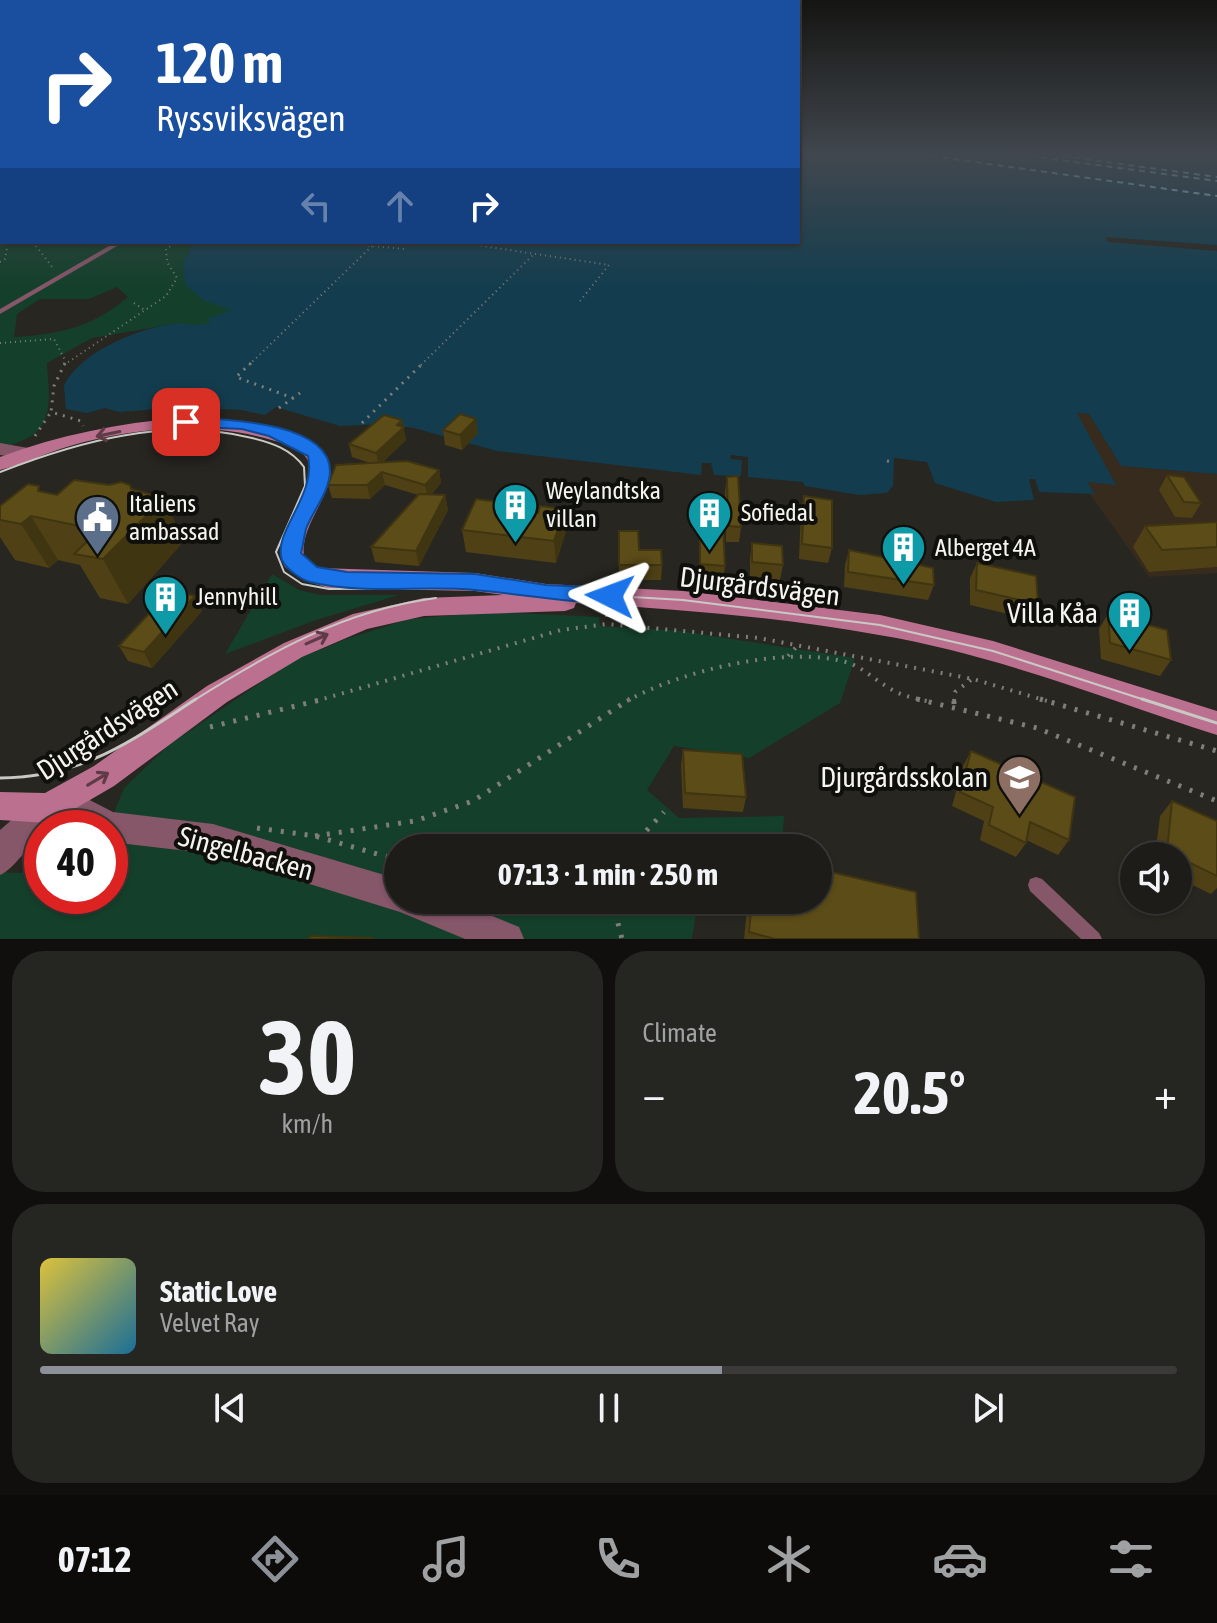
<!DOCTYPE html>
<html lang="en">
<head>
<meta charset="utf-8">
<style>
  :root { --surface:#1d1c19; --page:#252522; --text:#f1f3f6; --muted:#a0a1a2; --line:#3b3a38; --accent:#8c9099 }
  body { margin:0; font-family:"Asap Condensed",sans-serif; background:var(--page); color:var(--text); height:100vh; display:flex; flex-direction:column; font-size:30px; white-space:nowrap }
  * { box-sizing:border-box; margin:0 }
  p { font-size:26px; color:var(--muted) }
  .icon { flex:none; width:44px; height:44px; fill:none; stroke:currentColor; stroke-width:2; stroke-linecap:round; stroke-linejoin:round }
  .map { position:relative; height:939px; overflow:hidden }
  .drawer { display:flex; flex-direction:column; gap:12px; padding:12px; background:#100f0e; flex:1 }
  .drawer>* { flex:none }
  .guide { position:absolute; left:0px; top:0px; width:800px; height:244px; box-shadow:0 2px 6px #0004,0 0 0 2px var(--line); background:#1a4fa0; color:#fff; overflow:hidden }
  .fabs { position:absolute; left:1120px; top:842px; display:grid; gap:16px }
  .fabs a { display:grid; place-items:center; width:72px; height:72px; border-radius:50%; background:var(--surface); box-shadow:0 2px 6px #0004,0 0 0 2px var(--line); font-size:40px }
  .speed { position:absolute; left:24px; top:810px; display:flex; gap:16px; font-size:40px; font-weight:700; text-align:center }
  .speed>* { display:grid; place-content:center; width:104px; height:104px; border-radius:50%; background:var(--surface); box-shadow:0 2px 6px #0004,0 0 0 2px var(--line); line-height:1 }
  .speed .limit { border:12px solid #d22; background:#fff; color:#111 }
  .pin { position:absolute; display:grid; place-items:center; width:68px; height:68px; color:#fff; margin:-34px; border-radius:16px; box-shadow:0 4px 12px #0006 }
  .me { position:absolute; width:88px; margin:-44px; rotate:273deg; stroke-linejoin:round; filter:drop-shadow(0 0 6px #0008) }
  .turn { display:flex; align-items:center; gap:28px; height:168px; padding:0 24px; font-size:36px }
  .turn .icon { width:104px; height:104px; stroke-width:2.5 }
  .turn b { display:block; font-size:56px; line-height:68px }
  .lanes { display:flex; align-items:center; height:76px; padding:0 24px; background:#0003; justify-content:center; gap:40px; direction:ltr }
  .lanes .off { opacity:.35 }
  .big { font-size:60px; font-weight:700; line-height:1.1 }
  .drawer .widget { flex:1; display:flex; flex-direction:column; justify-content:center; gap:12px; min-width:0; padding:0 28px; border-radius:32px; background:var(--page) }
  .drawer .dial { align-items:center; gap:0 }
  .dial b { font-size:104px; line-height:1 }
  .song { display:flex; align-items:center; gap:24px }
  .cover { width:96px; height:96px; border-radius:12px; background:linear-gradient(135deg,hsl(50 70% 55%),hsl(200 70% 35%)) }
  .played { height:8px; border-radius:4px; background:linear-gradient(90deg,var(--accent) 60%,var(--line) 60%) }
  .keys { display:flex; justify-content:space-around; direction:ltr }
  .heat { display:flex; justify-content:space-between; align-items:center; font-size:44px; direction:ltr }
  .drawer .tiles { flex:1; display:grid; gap:12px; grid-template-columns:1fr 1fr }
  .widget:last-child { grid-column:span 2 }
  .trip { position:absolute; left:384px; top:834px; width:448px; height:80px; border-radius:40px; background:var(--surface); box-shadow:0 2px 6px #0004,0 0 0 2px var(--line); font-weight:700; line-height:80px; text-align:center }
  .tabs { display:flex; height:128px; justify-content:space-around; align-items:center; background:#0c0b0a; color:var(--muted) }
  .tabs .icon { width:56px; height:56px }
  .tabs .current { color:var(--accent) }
  .tabs b { font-size:36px; color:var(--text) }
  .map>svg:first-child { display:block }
</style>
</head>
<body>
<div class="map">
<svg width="1217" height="939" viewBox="0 0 1217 939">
  <rect width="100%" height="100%" fill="#272621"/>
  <polygon fill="#362b1c" points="1075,413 1089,414 1121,466 1217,474 1217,573 1149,577 1089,493 1094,493 1086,482 1115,484"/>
  <g fill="#14402b" fill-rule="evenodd">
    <path d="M0 183 2 242H191L189 255 220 304 233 310 209 319 212 322 203 325 174 324 92 338 47 363C48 386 55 417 34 434 27 440 9 445 0 451ZM117 287 128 297C91 328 60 334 14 337L17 314 40 299H89Z"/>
    <polygon points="272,574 299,590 320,595 399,595 316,620 225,654"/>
    <polygon points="491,612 599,617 600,626 680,631 855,658 840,703 749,758 674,746 647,790 679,818 784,816 782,848 398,848 398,900 698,900 692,939 0,939 0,872 22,873 42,857 42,896 110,896 108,828 124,788 169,745 294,660 349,638 409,619"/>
  </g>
  <path fill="#133d4e" d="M798 156H1217V474L1121 466 1089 414 1077 413 1116 485 1087 482 1095 494 1039 492 1035 479H1029L1034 500 996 502 935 483 927 462 894 458 893 486 887 493 859 495 805 486 803 482 748 477V457L731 455 730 459 742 460 741 476 714 475 711 463H702L701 475 497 451 414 428 383 424 340 426 276 407 265 415 241 410 183 407 119 412 105 408 87 413 66 409 64 385C82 351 137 329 173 324 186 323 199 327 211 322L208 319 232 310 203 300 185 284 183 261 189 254 191 242H798Z"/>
  <polygon fill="#272621" points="1105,237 1217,245 1217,251 1108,242"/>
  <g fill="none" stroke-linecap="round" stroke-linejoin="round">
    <g stroke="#9fdbf7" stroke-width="2" stroke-dasharray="6 5" stroke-linecap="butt">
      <polyline points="932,156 1217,196"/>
      <polyline points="1030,156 1217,181"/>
      <polyline points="1063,156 1217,177"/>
    </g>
    <g stroke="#7f7e7a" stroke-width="2" stroke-dasharray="1 4" stroke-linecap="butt">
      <polyline points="33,242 53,268"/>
      <polyline points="456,242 609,265 580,301"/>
      <polyline points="348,244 405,249"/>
      <polyline points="0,262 5,259 8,242"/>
      <polyline points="134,303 146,311"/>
      <polyline points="0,343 54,339 66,362"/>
      <polyline points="64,365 166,296 177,278 167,262 166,249 177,242"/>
      <polyline points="249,365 372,246"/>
      <polyline points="421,365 534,254"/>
    </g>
    <g stroke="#7f7e7a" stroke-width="3" stroke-dasharray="2 6" stroke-linecap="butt">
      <polyline points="65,363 54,386 51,412 81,421 83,426"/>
      <polyline points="251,363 236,377 293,398"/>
      <polyline points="279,408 300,393"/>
      <polyline points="362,423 423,363"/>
      <polyline points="35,436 51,412"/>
      <polyline points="887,461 894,462"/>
    </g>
    <g stroke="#7f7e7a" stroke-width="4" stroke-dasharray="2 7" stroke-linecap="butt">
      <polyline points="607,615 607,624"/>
      <polyline points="788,656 799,644"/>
      <polyline points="316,701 561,630 607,624 759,638 973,679 1047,701"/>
      <path d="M627 701C680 671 789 644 849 663 863 668 874 679 886 686 899 695 912 698 927 701"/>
      <polyline points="954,701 955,692 971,680"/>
    </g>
    <g stroke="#7f7e7a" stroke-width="5" stroke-dasharray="3 9" stroke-linecap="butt">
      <polyline points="917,699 1037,728 1217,801"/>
      <polyline points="1040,699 1217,751"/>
      <polyline points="954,704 954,699"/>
      <polyline points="210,727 324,699"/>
      <polyline points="257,828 315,836 398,860"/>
      <polyline points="315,836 415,821 473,801 630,699"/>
      <polyline points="630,848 664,812"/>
      <polyline points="612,900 622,939"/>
    </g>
    <g fill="#865669" fill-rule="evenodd">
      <polygon points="116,242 124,242 0,314 0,309"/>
      <polygon points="1036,877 1042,879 1099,933 1102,939 1081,939 1030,891 1028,885 1030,879"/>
    </g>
    <g fill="#865669" fill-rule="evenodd">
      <polygon points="0,443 34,449 37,453 27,459 0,455"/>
      <path d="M48 793 80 795 113 812 213 824 398 879V900H453L519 927 524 939H465L400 912 213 854 110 842V828H82L76 824 54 823 42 828V833C28 846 14 869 0 875V830L37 798Z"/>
    </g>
    <path fill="#bc708f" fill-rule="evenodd" d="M181 418C216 418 345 422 329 482 322 507 300 531 304 557L319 568 475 573 546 584 683 591 880 615 993 641 1217 711V735C1106 699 994 654 879 635 779 617 677 609 576 603L574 608 565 611 424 616 367 629 302 657 227 702 114 786 59 818 48 823 0 820V792L45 793 94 766 207 686 284 643 353 614 424 598 503 595 475 591 328 588 303 580 285 567C265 532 317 499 309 464 306 450 287 444 275 441 209 421 135 427 70 446 46 453 24 464 0 470V457C59 435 119 423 181 418Z"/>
    <g stroke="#c9c8c5" stroke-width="2">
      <path d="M0 472C80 441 166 417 252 438 272 443 291 449 304 467L305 486 276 552 284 572 302 584 329 589 478 588 683 600 880 625 993 651 1148 701"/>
      <path d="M193 701C270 652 345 610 436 598"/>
    </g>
    <g stroke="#c9c8c5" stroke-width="3">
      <polyline points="1142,699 1217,723"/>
      <path d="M0 778C84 777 129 742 196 699"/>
    </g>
  </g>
  <g fill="#4f4115">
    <polygon points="402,420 406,440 383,462 439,470 441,483 431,495 445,495 448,510 419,566 375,562 371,547 418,495 385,485 370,499 332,498 328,485 370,463 352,457 349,444"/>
    <polygon points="443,430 478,433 462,450 445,445"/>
    <polygon points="1167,475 1201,503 1192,518 1175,517 1159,490"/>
    <polygon points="727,477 741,527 739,542 726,542 725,492"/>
    <polygon points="109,485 133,490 184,541 128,604 100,598 80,565 58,560 49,568 15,560 0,537 0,506 43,492 57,495"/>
    <polygon points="804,496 832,548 828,563 799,559 801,511"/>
    <polygon points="498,502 499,509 566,531 556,563 466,552 462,530"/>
    <polygon points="1217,522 1217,567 1149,572 1133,547 1145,526"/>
    <polygon points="700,525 725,566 723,581 699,579 699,540"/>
    <polygon points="619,531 639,550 662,565 661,580 619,580"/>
    <polygon points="752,543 783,565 780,580 750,577 750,558"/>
    <polygon points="849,550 934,585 928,600 844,587 845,565"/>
    <polygon points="977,563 1038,604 1030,619 970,605 970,578"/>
    <polygon points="202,611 152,668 128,661 119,646"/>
    <polygon points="1108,614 1171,660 1160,676 1101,659 1099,629"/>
    <polygon points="683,750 746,797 743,812 683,808 681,765"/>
    <polygon points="971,751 1069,840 1058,855 1026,840 1026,843 1016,857 980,840 984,821 952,806 963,766"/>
    <polygon points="1172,801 1217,821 1217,888 1211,894 1178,878 1178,856 1155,856 1160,816"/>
    <polygon points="748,900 818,900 919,939 744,939"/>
  </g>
  <g fill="#403511">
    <polygon points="476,419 478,433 462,450 460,435"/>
    <polygon points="402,420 406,440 379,466 376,453 397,425"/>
    <polygon points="439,470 441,483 428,498 425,485"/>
    <polygon points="382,472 385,485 370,499 367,485"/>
    <polygon points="130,485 146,516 164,498 184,541 128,604 103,559"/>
    <polygon points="445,495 448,510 419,566 416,551"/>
    <polygon points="565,509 566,531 556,563 554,541"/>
    <polygon points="31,516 58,560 49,568 21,524"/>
    <polygon points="195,596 202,611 152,668 144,652"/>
  </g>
  <g fill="#5c4c18" stroke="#403511" stroke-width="2">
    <polygon points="460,414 476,419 460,435 443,430"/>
    <polygon points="384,415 402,420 397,425 404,427 376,453 349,444"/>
    <polygon points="407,461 439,470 425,485 382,472 367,485 328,485 336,465"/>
    <polygon points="1167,475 1184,477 1201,503 1184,502"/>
    <polygon points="738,476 741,527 728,526 727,477"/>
    <polygon points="74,480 109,485 121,482 130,485 131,489 164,498 103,559 74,554 99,530 31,516 21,524 0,520 0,506 28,484 39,486 38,491 57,495"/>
    <polygon points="419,494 445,495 416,551 371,547"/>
    <polygon points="804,496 832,500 832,548 802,544"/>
    <polygon points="476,499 498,502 495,509 538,513 540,506 565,509 554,541 462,530"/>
    <polygon points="1217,522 1217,547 1162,550 1145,526"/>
    <polygon points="700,525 723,526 725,566 700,564"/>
    <polygon points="619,531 638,531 639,550 661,550 662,565 619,565"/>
    <polygon points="752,543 782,546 783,565 752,562"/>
    <polygon points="849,550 933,568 934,585 848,572"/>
    <polygon points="977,563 1036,576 1038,604 976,590"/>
    <polygon points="171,590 195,596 144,652 119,646"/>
    <polygon points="1108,614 1167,630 1171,660 1110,643"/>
    <polygon points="683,750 742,754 746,797 685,793"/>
    <polygon points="971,751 1075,797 1069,840 1030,822 1026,843 989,825 993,807 960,792"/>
    <polygon points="1172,801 1217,821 1217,876 1178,857 1178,856 1167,852"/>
    <polygon points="818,869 916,892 919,939 775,939 749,932 752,900 818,900"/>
    <polygon points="310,936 373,938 309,939"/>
  </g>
  <defs><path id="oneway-shaft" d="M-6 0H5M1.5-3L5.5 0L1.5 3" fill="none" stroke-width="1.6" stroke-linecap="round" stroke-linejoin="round" transform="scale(2)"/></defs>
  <g stroke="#5d3b47">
    <use href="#oneway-shaft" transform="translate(108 434) rotate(168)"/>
    <use href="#oneway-shaft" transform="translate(317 639) rotate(-24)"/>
    <use href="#oneway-shaft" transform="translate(98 779) rotate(-31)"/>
  </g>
  <linearGradient id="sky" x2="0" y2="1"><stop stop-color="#151512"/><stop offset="0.54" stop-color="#41474e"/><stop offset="1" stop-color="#41474e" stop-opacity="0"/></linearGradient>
  <rect width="1217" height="287" fill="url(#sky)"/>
  <path fill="#1a73e8" stroke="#114b97" stroke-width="2" d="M186 417C221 419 331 421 330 472 329 493 313 510 306 529 304 537 303 546 301 553L317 567 347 572 475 574 546 585 610 588 617 590 620 596 617 602 610 604C564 602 520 594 475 590 421 585 364 595 310 582 300 579 286 569 282 560 272 532 317 496 308 456L269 436 242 429 180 426 178 422 180 419Z"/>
  <defs>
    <symbol id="building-pin" viewBox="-11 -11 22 30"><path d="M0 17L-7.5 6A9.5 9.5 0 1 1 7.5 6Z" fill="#0f9aa8" stroke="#0f0f0c"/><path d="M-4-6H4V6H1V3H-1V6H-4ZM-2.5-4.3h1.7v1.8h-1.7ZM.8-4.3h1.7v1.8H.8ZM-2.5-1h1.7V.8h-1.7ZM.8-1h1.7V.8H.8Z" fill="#fff"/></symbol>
    <symbol id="civic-pin" viewBox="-11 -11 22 30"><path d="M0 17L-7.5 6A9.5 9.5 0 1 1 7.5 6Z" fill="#5c6f8a" stroke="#0f0f0c"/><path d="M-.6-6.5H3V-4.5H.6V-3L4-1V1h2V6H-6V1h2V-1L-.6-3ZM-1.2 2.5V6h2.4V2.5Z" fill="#fff"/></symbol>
    <symbol id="school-pin" viewBox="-11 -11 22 30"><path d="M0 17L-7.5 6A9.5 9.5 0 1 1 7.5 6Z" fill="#8d6e63" stroke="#0f0f0c"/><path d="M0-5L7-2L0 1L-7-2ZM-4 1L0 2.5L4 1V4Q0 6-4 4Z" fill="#fff"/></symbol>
  </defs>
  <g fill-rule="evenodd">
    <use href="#building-pin" x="490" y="480" width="51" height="69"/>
    <use href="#building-pin" x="684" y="488" width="51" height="69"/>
    <use href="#civic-pin" x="72" y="492" width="51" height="69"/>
    <use href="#building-pin" x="878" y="522" width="51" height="69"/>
    <use href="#building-pin" x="140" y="572" width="51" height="69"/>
    <use href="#building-pin" x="1104" y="588" width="51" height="69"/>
    <use href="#school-pin" x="994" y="752" width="51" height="69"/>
  </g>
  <g text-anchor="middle" stroke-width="8" stroke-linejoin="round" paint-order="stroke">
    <g font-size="24" fill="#f5f4f1" stroke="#0f0f0c" text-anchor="start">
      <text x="546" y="499">Weylandtska<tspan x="546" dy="28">villan</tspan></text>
      <text x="129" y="512">Italiens<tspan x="129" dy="28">ambassad</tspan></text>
      <text x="741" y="521">Sofiedal</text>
      <text x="935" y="556">Alberget 4A</text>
      <text x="196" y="605">Jennyhill</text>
    </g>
    <g font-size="28" fill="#f5f4f1" stroke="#0f0f0c">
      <text transform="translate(760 586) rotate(7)" y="10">Djurgårdsvägen</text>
      <text transform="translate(107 729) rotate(-33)" y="10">Djurgårdsvägen</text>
      <text transform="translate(246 853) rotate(15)" y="10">Singelbacken</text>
    </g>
    <g font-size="28" fill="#f5f4f1" stroke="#0f0f0c" text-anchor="end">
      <text x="1098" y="623">Villa Kåa</text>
      <text x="988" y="787">Djurgårdsskolan</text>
    </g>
  </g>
</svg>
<div class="fabs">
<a><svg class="icon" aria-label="sound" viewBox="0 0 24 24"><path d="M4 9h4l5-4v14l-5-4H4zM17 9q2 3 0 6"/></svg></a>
</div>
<div class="speed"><div class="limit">40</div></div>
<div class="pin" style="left:186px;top:422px;background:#d93025"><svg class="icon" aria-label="arrive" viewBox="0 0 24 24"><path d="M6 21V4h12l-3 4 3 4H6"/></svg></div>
<svg class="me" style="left:610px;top:596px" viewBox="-20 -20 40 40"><path d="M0-17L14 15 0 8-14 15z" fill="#1a73e8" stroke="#fff" stroke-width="4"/></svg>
<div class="trip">07:13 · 1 min · 250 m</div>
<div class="guide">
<div class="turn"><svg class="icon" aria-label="right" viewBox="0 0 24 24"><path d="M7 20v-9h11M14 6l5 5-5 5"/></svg><div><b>120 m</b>Ryssviksvägen</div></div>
<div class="lanes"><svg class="icon off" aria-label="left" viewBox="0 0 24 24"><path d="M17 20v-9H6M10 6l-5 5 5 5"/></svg><svg class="icon off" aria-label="ahead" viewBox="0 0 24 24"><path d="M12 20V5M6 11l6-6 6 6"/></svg><svg class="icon" aria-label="right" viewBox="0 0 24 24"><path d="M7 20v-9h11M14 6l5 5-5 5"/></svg></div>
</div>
</div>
<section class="drawer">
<div class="tiles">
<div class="widget dial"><b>30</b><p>km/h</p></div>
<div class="widget"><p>Climate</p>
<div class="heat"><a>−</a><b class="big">20.5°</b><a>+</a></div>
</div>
<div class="widget">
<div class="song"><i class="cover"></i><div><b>Static Love</b><p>Velvet Ray</p></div></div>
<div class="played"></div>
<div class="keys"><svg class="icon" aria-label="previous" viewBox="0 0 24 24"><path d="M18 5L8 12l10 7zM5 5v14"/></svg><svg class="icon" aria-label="pause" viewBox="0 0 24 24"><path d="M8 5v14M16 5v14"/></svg><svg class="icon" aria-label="next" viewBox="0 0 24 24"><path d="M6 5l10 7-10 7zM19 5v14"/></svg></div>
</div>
</div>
</section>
<nav class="tabs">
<b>07:12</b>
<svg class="icon current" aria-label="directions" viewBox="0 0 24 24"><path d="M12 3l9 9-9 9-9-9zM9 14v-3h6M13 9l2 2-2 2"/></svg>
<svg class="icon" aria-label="music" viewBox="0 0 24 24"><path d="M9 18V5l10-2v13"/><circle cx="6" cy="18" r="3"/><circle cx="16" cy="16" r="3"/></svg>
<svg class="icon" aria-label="phone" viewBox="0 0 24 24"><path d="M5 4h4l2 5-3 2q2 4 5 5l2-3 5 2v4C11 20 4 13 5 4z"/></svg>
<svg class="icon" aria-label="climate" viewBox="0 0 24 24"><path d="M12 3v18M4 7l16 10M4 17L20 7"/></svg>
<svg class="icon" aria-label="car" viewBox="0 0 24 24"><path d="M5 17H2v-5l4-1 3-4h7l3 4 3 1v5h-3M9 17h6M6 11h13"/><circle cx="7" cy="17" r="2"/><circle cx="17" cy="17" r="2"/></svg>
<svg class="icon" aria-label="filters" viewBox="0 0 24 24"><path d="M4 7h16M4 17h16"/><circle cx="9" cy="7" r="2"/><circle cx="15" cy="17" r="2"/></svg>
</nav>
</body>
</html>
